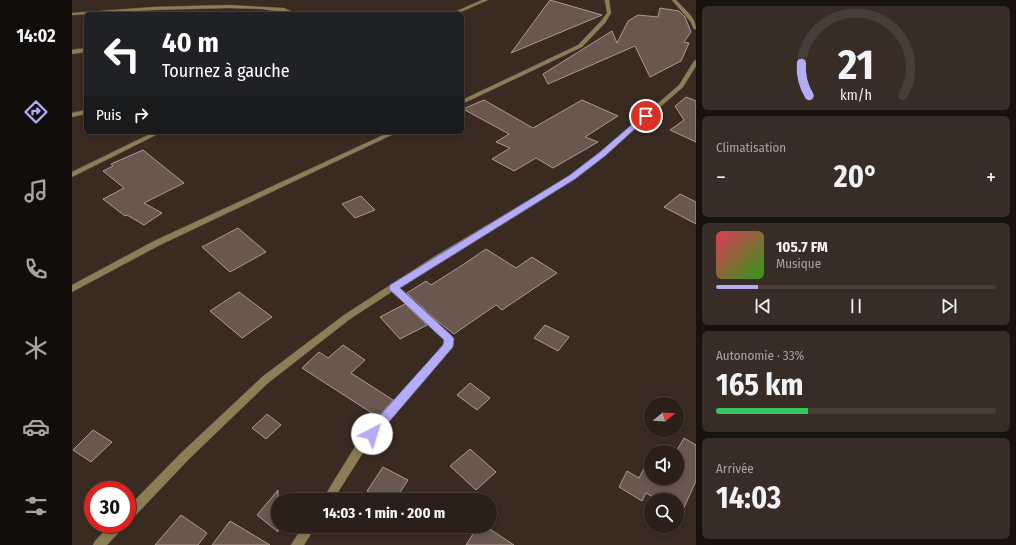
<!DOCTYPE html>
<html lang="fr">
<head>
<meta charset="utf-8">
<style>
  :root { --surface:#2b2019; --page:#372d26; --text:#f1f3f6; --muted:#a6a3a2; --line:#473e38; --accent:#b4acf9 }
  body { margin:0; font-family:"Fira Sans Condensed",sans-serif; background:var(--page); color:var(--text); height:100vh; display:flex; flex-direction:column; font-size:15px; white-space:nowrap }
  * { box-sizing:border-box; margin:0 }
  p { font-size:13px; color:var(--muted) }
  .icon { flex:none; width:22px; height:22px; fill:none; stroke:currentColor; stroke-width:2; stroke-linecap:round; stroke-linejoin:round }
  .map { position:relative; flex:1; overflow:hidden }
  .sheet { display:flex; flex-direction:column; gap:6px; padding:6px; background:#18120e; width:320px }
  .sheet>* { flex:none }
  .top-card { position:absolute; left:12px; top:12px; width:380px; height:122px; border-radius:6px; box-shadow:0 2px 6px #0003,0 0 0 1px var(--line); background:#202124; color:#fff; overflow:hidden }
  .needle { width:26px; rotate:72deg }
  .tools { position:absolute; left:572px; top:397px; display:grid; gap:8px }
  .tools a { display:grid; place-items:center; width:40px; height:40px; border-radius:50%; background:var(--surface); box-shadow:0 2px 6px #0003,0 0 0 1px var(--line); font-size:20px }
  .speed { position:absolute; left:12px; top:481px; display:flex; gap:8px; font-size:20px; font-weight:700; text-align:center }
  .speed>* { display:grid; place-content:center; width:52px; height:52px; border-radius:50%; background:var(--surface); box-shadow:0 2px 6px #0003,0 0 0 1px var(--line); line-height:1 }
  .speed .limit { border:6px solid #d22; background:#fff; color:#111 }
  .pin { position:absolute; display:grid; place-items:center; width:34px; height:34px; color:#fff; margin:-17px; border:2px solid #fff; border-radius:50%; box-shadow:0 1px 4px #0007 }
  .me { position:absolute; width:44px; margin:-22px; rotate:40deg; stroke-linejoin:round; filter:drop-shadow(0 0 3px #0008) }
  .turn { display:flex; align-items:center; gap:14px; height:84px; padding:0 12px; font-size:18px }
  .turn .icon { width:52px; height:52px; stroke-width:2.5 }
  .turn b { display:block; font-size:28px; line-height:34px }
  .then { display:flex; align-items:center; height:38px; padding:0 12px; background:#0003; gap:8px; font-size:15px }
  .big { font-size:30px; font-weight:700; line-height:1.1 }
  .sheet .widget { flex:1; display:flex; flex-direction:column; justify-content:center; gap:6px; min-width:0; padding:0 14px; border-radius:6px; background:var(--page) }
  .sheet .dial { align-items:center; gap:0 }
  .dial svg { height:104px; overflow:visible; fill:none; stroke:var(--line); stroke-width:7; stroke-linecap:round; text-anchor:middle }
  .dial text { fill:var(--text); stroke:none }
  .song { display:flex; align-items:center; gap:12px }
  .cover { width:48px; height:48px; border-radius:6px; background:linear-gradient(135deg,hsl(350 70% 55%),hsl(110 70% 35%)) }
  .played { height:4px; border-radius:2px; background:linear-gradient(90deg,var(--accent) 15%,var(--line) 15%) }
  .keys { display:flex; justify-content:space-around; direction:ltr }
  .heat { display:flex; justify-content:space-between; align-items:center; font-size:22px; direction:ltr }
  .charge { height:6px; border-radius:3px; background:linear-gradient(90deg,#34c759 33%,var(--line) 0) }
  .trip { position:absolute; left:199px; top:493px; width:226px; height:40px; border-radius:20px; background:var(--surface); box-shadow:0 2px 6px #0003,0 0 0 1px var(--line); font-weight:700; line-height:40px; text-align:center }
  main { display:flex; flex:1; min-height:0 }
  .tab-bar { display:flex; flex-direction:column; width:72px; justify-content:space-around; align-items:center; background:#110d0a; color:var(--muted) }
  .tab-bar .icon { width:28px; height:28px }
  .tab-bar .selected { color:var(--accent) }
  .tab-bar b { font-size:18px; color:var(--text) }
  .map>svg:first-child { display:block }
</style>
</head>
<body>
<main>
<nav class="tab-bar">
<b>14:02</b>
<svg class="icon selected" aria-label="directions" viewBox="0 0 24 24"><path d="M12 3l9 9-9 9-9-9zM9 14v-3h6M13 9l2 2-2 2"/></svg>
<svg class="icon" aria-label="music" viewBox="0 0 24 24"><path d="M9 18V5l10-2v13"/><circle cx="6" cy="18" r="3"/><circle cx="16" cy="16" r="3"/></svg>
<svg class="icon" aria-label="phone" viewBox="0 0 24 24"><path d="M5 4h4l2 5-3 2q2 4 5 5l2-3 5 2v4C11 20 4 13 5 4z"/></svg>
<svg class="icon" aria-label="climate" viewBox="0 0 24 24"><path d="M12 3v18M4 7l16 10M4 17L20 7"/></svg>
<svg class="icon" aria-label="car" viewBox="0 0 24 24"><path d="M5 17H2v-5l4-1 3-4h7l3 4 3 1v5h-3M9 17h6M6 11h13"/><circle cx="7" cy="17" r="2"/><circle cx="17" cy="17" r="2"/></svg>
<svg class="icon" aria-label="filters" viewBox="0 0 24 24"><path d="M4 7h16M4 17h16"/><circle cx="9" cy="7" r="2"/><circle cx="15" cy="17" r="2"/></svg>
</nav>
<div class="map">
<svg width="624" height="545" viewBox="0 0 624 545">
  <rect width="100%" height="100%" fill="#392b21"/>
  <g fill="#6a574f" stroke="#ad9990">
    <polygon points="478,0 530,15 439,53"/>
    <polygon points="588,8 607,11 613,17 619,32 612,42 617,43 609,61 578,77 563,46 476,84 471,74 540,31 545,43 556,21 566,15 586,17"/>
    <polygon points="614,97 624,101 624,142 598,130 612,120 603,106"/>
    <polygon points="412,100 461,128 510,100 546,116 513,137 526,142 481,168 464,158 442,171 420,159 438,148 424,142 437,134 391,109"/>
    <polygon points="71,150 112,183 72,203 90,213 72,225 55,215 53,216 31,199 52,188 31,171 41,166 39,164"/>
    <polygon points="608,194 624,202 624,224 592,207"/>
    <polygon points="289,196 303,210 283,218 270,204"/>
    <polygon points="166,228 194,252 158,272 130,247"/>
    <polygon points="414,249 444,268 460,257 485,273 430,310 424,305 382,334 364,320 335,293 354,281 359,285 389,266"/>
    <polygon points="167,292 200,317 170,338 138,311"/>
    <polygon points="333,304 355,325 328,339 308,317"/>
    <polygon points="473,325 497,337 486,351 462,338"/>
    <polygon points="271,345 293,360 279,373 321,400 306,417 230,368 247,352 256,358"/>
    <polygon points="398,383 418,398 405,410 385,395"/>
    <polygon points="195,414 209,425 194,439 180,428"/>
    <polygon points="21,430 40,442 19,462 1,450"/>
    <polygon points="612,438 624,445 624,481 605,523 605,500 586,500 574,493 570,501 547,487 555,471 567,478 579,455 579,478 605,478 605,450"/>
    <polygon points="398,449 424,472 404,490 378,466"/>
    <polygon points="311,467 336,480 323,500 310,500 295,491"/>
    <polygon points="206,490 206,532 185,515"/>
    <polygon points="109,515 135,533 126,545 83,545"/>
    <polygon points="158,521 198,545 140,545"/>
    <polygon points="406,526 413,526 442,545 394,545"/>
  </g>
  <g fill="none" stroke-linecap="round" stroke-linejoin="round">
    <defs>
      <g id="street">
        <polygon points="410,0 416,0 384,14 378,14"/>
        <polygon points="533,0 537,0 539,13 533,23 510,47 390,104 390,100 506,45 529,21 535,13"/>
        <path d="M600 0H604C612 9 624 17 624 29H622L618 21Z"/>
        <polygon points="156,5 212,8 226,14 189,9 156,8 82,10 0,15 0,13 82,7"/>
        <polygon points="14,48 14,52 0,54 0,50"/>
        <polygon points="624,60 624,66 611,87 533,155 502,178 369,260 327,287 380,337 381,339 379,347 294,448 261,500 250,500 286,442 371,346 372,340 321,291 278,319 196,383 117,459 59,520 55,521 55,508 109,453 190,377 272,315 363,256 498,176 529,153 607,85 622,61"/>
        <polygon points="14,110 14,114 0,117 0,113"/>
        <polygon points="82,132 90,132 0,177 0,172"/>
        <polygon points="318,132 326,132 88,245 0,292 0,285 82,241"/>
        <polygon points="39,524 53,524 51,528 35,545 21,545 23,541"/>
        <polygon points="231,526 244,526 232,545 219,545"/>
      </g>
    </defs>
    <use href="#street" stroke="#574a40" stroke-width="1"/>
    <use href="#street" fill="#8b7d56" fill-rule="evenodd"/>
  </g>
  <polygon fill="#b4acf9" stroke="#7570a2" points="571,115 577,116 533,156 503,179 328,288 380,336 382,339 381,347 304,437 300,439 295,437 294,434 295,430 371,345 372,340 318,290 317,288 318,285 498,175 528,152"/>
</svg>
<div class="tools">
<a><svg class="needle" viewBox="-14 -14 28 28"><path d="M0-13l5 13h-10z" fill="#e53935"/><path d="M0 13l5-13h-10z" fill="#a6a3a2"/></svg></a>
<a><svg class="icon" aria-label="sound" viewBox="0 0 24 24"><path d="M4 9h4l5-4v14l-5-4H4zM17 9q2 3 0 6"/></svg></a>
<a><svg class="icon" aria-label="search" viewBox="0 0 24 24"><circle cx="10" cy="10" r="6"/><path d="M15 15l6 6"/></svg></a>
</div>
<div class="speed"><div class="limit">30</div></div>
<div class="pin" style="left:574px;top:116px;background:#d93025"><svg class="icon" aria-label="arrive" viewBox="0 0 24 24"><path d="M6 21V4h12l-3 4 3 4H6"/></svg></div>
<svg class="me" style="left:300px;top:434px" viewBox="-20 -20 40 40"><circle r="19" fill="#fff"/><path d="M0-13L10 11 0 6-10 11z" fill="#b4acf9"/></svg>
<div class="trip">14:03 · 1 min · 200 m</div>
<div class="top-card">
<div class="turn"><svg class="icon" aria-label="left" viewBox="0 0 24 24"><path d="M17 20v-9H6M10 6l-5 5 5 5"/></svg><div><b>40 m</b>Tournez à gauche</div></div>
<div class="then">Puis<svg class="icon" aria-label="right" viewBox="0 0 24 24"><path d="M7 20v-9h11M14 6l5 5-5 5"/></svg></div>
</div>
</div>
<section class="sheet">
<div class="widget dial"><svg viewBox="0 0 100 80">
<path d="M14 69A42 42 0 1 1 86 69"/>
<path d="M14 69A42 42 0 0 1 8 44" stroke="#b4acf9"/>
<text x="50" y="56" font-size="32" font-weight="700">21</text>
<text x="50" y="72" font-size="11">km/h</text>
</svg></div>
<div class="widget"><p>Climatisation</p>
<div class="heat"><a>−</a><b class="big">20°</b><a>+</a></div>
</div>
<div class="widget">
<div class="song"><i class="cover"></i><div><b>105.7 FM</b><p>Musique</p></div></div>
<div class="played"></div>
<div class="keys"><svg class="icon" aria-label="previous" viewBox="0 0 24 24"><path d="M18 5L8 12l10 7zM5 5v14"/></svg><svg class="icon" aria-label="pause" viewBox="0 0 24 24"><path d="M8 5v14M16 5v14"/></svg><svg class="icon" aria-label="next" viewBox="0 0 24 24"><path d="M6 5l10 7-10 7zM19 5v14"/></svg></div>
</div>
<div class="widget"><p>Autonomie · 33%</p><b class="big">165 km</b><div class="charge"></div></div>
<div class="widget"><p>Arrivée</p><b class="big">14:03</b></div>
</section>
</main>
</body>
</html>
